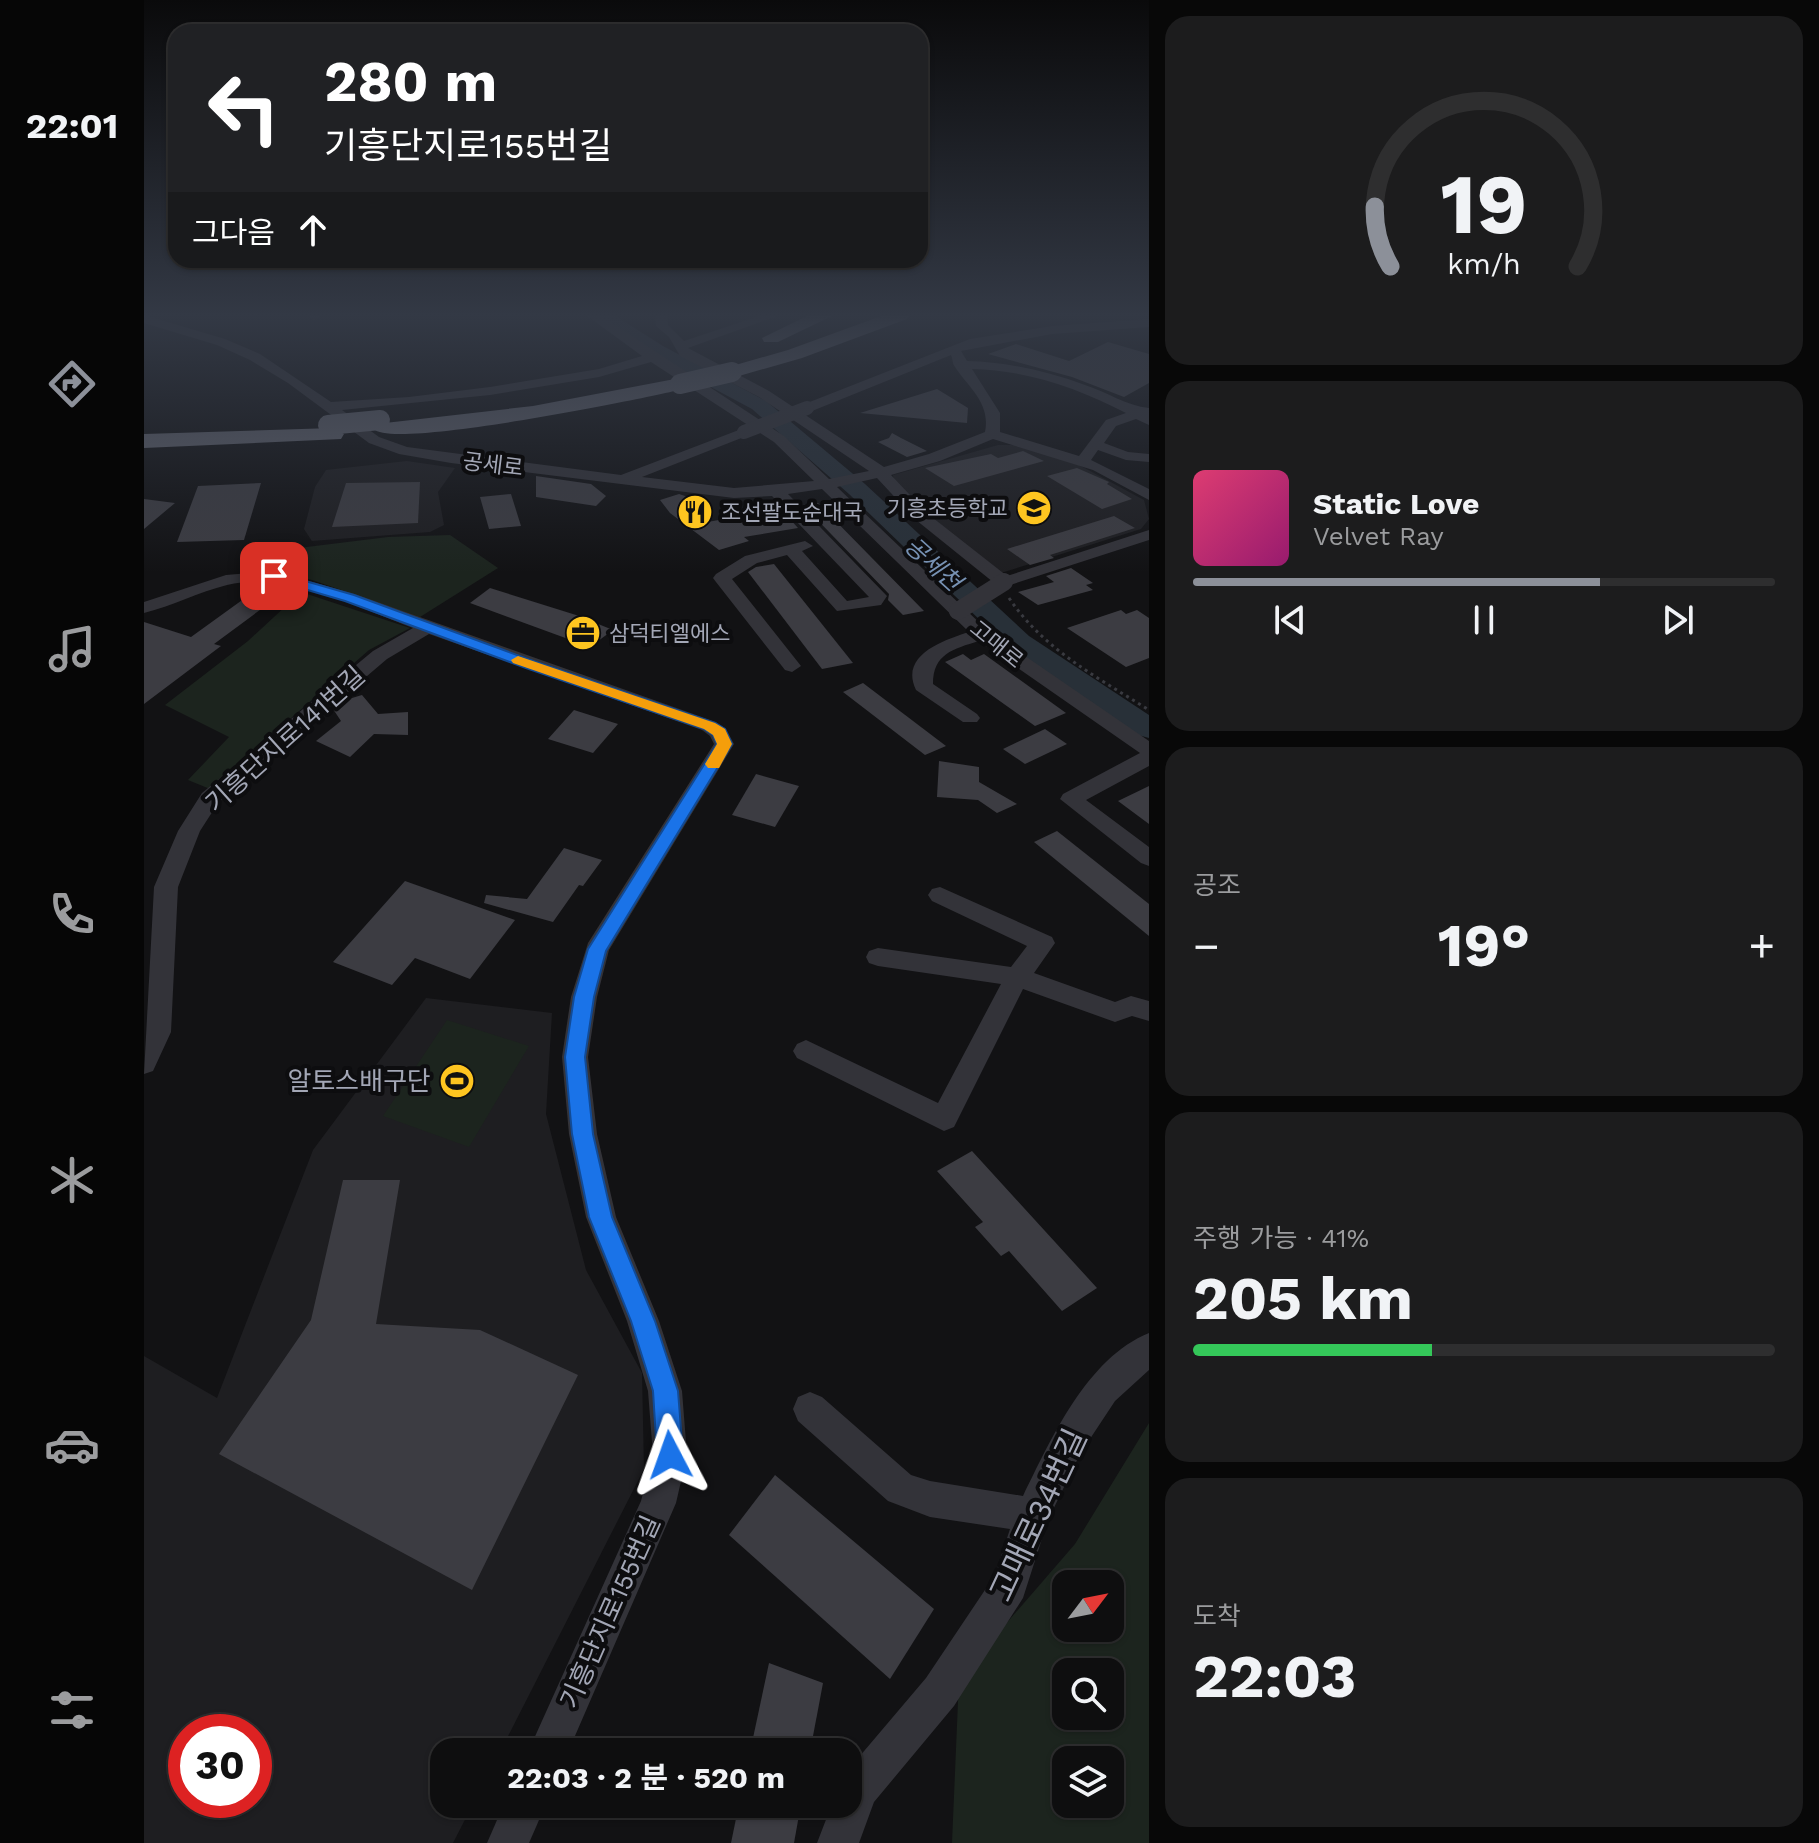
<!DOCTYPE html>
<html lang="ko">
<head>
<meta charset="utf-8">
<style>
  :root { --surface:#0e0e0f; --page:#1c1c1d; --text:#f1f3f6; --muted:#9b9c9e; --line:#2e2e2f; --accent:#8c9099 }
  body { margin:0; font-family:"Work Sans","Noto Sans KR",sans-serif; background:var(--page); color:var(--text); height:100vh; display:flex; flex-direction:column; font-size:30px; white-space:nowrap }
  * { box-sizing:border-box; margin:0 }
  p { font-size:26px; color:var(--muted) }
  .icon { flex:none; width:44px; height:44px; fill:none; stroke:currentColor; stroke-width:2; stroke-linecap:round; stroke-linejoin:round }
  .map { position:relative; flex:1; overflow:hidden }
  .sheet { display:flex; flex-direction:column; gap:16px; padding:16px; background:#080808; width:670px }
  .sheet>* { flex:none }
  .banner { position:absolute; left:24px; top:24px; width:760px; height:244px; border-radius:24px; box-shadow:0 2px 6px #0004,0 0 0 2px var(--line); background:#202124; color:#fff; overflow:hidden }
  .needle { width:52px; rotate:58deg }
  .fabs { position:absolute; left:908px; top:1570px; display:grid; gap:16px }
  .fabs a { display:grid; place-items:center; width:72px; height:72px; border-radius:16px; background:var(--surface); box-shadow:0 2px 6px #0004,0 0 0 2px var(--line); font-size:40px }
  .speed { position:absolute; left:24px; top:1714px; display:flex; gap:16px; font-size:40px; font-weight:700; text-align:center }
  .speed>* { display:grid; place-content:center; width:104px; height:104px; border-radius:50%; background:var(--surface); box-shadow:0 2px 6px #0004,0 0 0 2px var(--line); line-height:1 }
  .speed .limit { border:12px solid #d22; background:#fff; color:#111 }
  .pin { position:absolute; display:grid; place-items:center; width:68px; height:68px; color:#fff; margin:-34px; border-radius:16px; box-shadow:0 4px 12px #0006 }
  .me { position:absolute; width:88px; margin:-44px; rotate:356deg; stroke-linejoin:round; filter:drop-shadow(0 0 6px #0008) }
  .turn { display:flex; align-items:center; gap:28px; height:168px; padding:0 24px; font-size:36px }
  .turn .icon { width:104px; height:104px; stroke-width:2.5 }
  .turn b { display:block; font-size:56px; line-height:68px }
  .then { display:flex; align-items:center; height:76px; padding:0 24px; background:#0003; gap:16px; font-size:30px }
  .big { font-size:60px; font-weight:700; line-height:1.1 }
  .sheet .tile { flex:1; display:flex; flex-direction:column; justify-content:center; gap:12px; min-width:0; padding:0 28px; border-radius:24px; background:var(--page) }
  .sheet .dial { align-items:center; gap:0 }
  .dial svg { height:208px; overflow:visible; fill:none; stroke:var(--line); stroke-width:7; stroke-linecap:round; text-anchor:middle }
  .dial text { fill:var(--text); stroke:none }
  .song { display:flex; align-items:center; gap:24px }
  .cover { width:96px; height:96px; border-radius:12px; background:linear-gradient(135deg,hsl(340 70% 55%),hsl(320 70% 35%)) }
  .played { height:8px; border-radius:4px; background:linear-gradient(90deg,var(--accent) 70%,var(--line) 70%) }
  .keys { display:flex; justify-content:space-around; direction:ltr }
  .heat { display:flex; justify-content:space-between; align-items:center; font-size:44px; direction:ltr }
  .charge { height:12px; border-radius:6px; background:linear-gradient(90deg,#34c759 41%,var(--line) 0) }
  .trip { position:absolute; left:286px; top:1738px; width:432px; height:80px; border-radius:24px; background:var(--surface); box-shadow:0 2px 6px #0004,0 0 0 2px var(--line); font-weight:700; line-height:80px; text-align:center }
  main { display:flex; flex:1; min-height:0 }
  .menu { display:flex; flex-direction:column; width:144px; justify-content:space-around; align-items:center; background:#060606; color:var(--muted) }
  .menu .icon { width:56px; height:56px }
  .menu .current { color:var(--accent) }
  .menu b { font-size:36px; color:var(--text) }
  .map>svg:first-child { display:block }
</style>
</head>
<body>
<main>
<nav class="menu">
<b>22:01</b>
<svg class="icon current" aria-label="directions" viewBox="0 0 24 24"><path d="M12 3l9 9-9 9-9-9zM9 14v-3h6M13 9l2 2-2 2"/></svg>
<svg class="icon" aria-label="music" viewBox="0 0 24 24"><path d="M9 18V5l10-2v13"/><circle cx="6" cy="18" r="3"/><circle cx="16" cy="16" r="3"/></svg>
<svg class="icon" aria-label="phone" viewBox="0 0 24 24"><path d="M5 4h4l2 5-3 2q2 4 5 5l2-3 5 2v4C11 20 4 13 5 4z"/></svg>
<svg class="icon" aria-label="climate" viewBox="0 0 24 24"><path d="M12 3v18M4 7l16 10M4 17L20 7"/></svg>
<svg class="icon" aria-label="car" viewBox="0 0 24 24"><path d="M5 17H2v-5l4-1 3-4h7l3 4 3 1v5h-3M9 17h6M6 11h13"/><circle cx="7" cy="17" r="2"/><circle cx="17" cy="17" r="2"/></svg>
<svg class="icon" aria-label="filters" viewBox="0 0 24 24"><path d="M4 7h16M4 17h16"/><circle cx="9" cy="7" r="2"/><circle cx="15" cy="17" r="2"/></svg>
</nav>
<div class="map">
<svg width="1005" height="1843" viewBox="0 0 1005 1843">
  <rect width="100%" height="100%" fill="#121214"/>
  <g fill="#1e1e21" fill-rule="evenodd">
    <polygon points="854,445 871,445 935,465 1000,500 1005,519 997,529 857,573 800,528 750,483 749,475"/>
    <polygon points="263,461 311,468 294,492 300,525 286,532 168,541 160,529 171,487 182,470"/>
    <path d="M282 998 408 1013 402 1114 442 1270 498 1373 500 1469 356 1752H300V1804H329L309 1843H0V1356L73 1398 169 1150ZM42 1732H110V1800H42Z"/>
  </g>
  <g fill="#1c241e" fill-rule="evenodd">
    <polygon points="306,535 354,568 276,617 168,580 124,570 122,552 244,537"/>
    <polygon points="157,592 266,628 225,650 66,789 44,780 85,737 21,705 104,641"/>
    <polygon points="303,1020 385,1046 325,1147 239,1116"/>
    <path d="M1005 1423V1843H808L815 1678 931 1544ZM922 1584H966V1628H922ZM922 1672H966V1716H922ZM922 1760H966V1804H922Z"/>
  </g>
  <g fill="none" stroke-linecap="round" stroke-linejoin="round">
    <polygon fill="#283038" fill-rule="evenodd" points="448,315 470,315 519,346 622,401 721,484 885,636 1005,715 1005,738 994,735 865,648 705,494 608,409 505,354"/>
  </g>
  <g fill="#3c3c42">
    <polygon points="964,342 1005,354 1005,383 980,397 928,377 844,354 872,344 925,361"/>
    <polygon points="793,389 824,408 823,423 716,413"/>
    <polygon points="748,433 757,438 783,451 763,457 734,442 745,438"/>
    <polygon points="879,451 900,461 810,486 781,468 847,454 854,458"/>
    <polygon points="933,468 965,482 963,484 988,499 958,509 903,476"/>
    <polygon points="392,476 447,484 462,496 452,506 392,497"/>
    <polygon points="276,482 274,523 188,527 202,483"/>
    <polygon points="117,483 100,540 33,542 54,486"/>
    <polygon points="367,494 377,526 345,529 336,497"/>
    <polygon points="535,494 547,498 552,524 637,509 654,528 600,537 605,541 575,550 526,513 516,500"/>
    <polygon points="0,499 31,503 0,529"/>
    <polygon points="674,503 780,611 759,615 744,600 745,594 659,505"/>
    <polygon points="970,516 991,528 906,555 910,558 886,565 863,549"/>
    <polygon points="630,564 709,663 678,669 604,572 612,567"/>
    <polygon points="927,568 949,583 942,585 949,590 894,605 874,592 910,582 902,576"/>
    <polygon points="346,588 432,615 469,630 446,647 326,603"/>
    <polygon points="101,598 124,604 70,644 77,646 0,704 0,622 47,637"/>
    <polygon points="977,610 982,614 993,610 1005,618 1005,658 982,667 923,628"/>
    <polygon points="819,654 827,660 840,654 922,713 891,726 801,662"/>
    <polygon points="719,683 802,746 781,755 699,692"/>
    <polygon points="218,695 234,714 264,712 264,735 230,734 206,757 172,741 197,721 189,709 198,701"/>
    <polygon points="430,710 474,724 449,753 404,739"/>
    <polygon points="901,729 923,744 881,764 859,749"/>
    <polygon points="795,761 835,767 835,782 873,804 853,813 834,800 793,797"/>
    <polygon points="612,774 655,786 631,827 588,815"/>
    <polygon points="1005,786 1005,824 974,801"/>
    <polygon points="913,831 1005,904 1005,936 890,842"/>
    <polygon points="420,848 458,860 439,886 435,885 409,922 340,903 342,895 383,899"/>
    <polygon points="261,881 371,920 326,979 271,958 248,985 189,962"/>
    <polygon points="828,1151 953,1288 918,1311 865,1251 857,1256 831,1227 839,1222 793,1171"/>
    <polygon points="199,1180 256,1180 232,1324 336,1330 434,1375 328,1590 75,1454 167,1320"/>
    <polygon points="631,1475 790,1609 746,1679 585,1535"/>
    <polygon points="625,1663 679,1683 666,1752 606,1752"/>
    <polygon points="595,1804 657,1804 650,1843 587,1843"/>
  </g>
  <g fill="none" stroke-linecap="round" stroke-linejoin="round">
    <path stroke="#393a40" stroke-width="3" stroke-dasharray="3 4" stroke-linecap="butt" d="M865 598C900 650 953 677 1005 710"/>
    <g fill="#333339" fill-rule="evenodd">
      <path d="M0 315 81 339 116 354 187 402 265 397 346 387 455 369 498 356 442 315H456L640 436 685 479 725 471 615 397 536 356 525 337 512 326 511 315H523L524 325 540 341 618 315H636L544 348 625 391 740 467 785 454 841 432C847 403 824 387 811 367 808 363 809 359 807 355L668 411H658V405L826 339 908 326 1005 319V327L908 334 817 351 823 361C863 362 903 371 941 385 963 392 983 406 1005 408V425L992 419 972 426 960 443 984 452 1005 454V462L982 460 954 450 947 460 1005 489V500L949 470 849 439 796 461 747 475 784 514 863 576 1005 530V540L860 587 854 586 772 520 733 478 693 487 843 630 1005 741V766L942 800 1005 847V866L997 863 916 799 919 794 996 753 835 641C809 649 789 654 789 684L833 714 836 718 833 722H819L772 690C755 655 800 640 825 632L678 489 644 494 743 596 737 605 693 611 643 555 613 563 588 579 657 666 648 672 641 670 572 582 569 578 572 574 601 556 661 541 669 546 658 551 703 601 725 597 628 496 590 498 307 463 255 454 225 443 144 383 106 360 73 345 0 323ZM507 362 630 442 670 481 590 488 498 477 605 435V429L600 428 477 475 263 447 235 437 198 410 346 395 455 377ZM828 369C882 370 934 388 982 413L962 420 935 456 856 432V413Z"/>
      <polygon points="165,315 179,315 170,320"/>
      <path d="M130 571 211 594 572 722 582 729 590 744 465 950 453 997 444 1057 453 1134 472 1217 515 1321 538 1391 543 1455 532 1503 424 1752H384L497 1501 509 1455 504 1391 483 1321 442 1217 425 1134 418 1057 427 997 444 943 570 744 566 736 558 730 285 634 243 659 74 803 56 831 34 887 27 1032 9 1071 0 1074 10 887 34 831 58 793 229 651 269 628C212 607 144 571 83 585 55 592 28 606 0 613V602L82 575Z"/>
      <polygon points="796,887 908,937 911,943 890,973 971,1002 987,996 1005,1001 1005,1021 988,1016 971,1022 879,989 810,1127 800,1131 653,1058 649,1051 653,1044 662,1040 794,1103 857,984 734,966 725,963 722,957 725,951 734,948 867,967 883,946 788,901 784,895 788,889"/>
      <path d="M1005 1333V1370L971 1401 936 1454 904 1520 879 1598 810 1706 730 1802 715 1843H673L688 1804H704V1770L782 1678 851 1575 866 1529 786 1517 744 1501 654 1421 649 1409 654 1397 666 1392 678 1397 767 1475 786 1481 879 1496C907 1439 943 1358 1005 1333Z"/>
      <polygon points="360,1804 402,1804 385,1843 343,1843"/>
    </g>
    <g fill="#5f616b" fill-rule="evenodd">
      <polygon points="665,315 690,315 634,342 620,342 618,338"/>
      <polygon points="740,315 766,315 763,319 658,358 588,378 578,372 581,368 644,350"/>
      <path d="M536 378 543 380 546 384 543 388C505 398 247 450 230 429L241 423 389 406Z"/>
      <polygon points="189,428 200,434 197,439 0,448 0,434"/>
    </g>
    <polyline stroke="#333339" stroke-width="14" points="600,432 663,408"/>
    <polyline stroke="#333339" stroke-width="18" points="814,611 860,582"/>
    <g stroke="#5f616b" stroke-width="20">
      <polyline points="536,384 588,372"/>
      <polyline points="184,425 236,420"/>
    </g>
  </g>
  <linearGradient id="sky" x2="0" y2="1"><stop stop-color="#0a0a0b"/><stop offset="0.55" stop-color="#333945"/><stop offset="1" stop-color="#333945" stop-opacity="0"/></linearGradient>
  <rect width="1005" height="573" fill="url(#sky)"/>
  <polygon fill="#1a73e8" stroke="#114b97" stroke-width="2" points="130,572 210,595 392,662 571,723 581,729 588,744 462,951 450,997 441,1057 449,1134 468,1217 511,1321 534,1391 539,1455 535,1464 526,1468 517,1464 513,1455 509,1391 487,1321 445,1217 428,1134 421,1057 430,997 444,949 573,744 569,735 560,729 382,668 201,601 126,579 126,573"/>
  <polygon fill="#f59e0b" points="374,656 571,723 581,729 588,744 575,768 564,768 561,764 573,744 569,735 560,729 369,663 367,660"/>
  <defs>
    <symbol id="school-disc" viewBox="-11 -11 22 22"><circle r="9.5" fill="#fec520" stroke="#0d0d0f"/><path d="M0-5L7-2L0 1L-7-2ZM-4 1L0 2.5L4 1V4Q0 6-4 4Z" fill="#111"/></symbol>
    <symbol id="restaurant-disc" viewBox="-11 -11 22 22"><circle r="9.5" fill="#fec520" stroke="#0d0d0f"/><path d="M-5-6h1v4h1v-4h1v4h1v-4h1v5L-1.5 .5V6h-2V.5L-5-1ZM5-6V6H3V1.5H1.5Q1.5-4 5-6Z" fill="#111"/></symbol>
    <symbol id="office-disc" viewBox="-11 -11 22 22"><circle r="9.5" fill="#fec520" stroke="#0d0d0f"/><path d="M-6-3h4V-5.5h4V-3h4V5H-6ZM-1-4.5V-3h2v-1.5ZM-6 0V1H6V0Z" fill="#111"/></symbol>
    <symbol id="stadium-disc" viewBox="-11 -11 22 22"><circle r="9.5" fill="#fec520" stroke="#0d0d0f"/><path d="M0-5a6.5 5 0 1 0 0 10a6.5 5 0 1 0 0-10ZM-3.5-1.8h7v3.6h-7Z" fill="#111"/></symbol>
  </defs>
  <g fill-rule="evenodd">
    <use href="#school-disc" x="870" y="488" width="40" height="40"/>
    <use href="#restaurant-disc" x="531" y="492" width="40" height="40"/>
    <use href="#office-disc" x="419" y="613" width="40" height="40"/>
    <use href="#stadium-disc" x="293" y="1061" width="40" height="40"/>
  </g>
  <g text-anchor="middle" stroke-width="8" stroke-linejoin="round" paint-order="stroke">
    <g font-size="22" fill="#a3a7b6" stroke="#0d0d0f">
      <text transform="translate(349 464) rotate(7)" y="8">공세로</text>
      <text transform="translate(853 644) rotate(39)" y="8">고매로</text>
    </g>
    <g font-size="22" fill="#a3a7b6" stroke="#0d0d0f" text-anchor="start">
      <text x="864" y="516" text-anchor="end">기흥초등학교</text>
      <text x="577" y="520">조선팔도순대국</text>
      <text x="465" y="641">삼덕티엘에스</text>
    </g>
    <g font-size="24" font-style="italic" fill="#7792b4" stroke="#0d0d0f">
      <text transform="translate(789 564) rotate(42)" y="8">공세천</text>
    </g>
    <g font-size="26" fill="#a3a7b6" stroke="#0d0d0f">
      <text transform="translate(141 739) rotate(-42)" y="9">기흥단지로141번길</text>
      <text transform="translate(466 1612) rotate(-66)" y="9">기흥단지로155번길</text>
    </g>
    <g font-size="26" fill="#a3a7b6" stroke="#0d0d0f" text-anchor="end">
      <text x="287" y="1090">알토스배구단</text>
    </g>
    <g font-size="32" fill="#a3a7b6" stroke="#0d0d0f">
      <text transform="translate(894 1515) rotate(-65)" y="11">고매로34번길</text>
    </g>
  </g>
</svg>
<div class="fabs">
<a><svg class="needle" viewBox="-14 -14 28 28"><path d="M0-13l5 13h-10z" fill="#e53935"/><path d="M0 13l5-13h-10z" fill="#9b9c9e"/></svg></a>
<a><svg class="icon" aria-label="search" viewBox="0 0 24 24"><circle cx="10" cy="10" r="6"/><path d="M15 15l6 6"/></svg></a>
<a><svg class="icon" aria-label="layers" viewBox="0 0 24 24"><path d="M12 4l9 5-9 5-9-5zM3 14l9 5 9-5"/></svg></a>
</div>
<div class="speed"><div class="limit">30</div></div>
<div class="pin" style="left:130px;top:576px;background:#d93025"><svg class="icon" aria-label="arrive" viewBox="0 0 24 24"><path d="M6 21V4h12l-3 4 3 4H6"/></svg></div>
<svg class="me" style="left:526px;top:1455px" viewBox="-20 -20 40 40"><path d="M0-17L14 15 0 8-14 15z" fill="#1a73e8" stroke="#fff" stroke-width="4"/></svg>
<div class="trip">22:03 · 2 분 · 520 m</div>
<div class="banner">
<div class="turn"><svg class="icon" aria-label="left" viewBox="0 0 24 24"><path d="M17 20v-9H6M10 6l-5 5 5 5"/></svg><div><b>280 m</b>기흥단지로155번길</div></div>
<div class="then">그다음<svg class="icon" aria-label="ahead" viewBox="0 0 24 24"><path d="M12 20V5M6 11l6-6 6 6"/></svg></div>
</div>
</div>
<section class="sheet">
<div class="tile dial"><svg viewBox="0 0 100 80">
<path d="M14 69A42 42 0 1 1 86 69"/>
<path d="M14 69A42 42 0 0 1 8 46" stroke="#8c9099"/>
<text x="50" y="56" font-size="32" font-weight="700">19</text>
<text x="50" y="72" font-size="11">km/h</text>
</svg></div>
<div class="tile">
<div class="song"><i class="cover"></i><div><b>Static Love</b><p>Velvet Ray</p></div></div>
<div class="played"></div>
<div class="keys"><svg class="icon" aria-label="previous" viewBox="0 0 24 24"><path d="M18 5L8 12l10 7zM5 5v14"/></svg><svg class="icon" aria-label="pause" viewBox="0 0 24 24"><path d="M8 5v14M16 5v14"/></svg><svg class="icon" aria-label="next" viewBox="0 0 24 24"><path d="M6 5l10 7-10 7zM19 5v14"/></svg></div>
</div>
<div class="tile"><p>공조</p>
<div class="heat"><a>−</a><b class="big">19°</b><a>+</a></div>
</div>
<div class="tile"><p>주행 가능 · 41%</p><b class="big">205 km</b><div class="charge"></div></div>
<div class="tile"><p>도착</p><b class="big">22:03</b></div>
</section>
</main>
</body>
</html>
